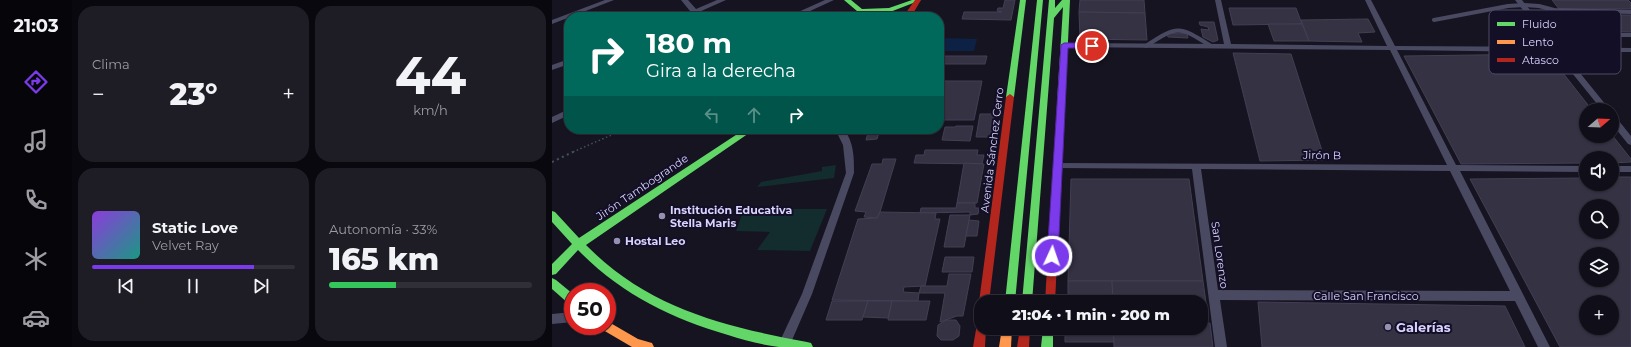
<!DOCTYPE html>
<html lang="es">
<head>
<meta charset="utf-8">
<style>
  :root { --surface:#100f19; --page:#1e1d26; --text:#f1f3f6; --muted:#9c9ca2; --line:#302f38; --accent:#7c3aed }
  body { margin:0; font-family:Montserrat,sans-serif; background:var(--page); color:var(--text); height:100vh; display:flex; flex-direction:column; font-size:15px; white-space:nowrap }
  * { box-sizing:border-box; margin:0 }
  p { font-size:13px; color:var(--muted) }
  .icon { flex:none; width:22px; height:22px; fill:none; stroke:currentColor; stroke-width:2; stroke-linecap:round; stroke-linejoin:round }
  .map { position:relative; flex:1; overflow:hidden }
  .sheet { display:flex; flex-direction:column; gap:6px; padding:6px; background:#09080e; width:480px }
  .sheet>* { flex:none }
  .hud { position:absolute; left:12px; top:12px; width:380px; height:122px; border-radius:16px; box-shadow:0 1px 3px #0004,0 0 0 1px var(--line); background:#00695c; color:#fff; overflow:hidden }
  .needle { width:26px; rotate:71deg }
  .tools { position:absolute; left:1027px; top:103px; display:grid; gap:8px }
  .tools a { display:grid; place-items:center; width:40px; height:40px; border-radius:50%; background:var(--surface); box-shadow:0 1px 3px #0004,0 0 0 1px var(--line); font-size:20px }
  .speed { position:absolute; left:12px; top:283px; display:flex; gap:8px; font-size:20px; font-weight:700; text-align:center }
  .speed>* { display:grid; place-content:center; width:52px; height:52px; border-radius:50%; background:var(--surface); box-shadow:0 1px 3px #0004,0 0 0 1px var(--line); line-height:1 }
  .speed .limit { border:6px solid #d22; background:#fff; color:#111 }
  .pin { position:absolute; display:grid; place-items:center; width:34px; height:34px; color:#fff; margin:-17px; border:2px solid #fff; border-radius:50%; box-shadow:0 1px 4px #0007 }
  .me { position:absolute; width:44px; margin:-22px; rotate:3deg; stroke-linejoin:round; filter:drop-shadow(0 0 3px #0008) }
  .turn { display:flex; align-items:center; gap:14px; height:84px; padding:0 16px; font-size:18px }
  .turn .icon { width:52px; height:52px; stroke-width:2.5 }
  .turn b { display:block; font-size:28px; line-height:34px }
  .lanes { display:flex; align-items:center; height:38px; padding:0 16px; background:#0003; justify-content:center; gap:20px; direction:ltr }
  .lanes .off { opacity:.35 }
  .big { font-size:30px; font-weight:800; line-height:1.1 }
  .sheet .widget { flex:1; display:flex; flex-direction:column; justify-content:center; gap:6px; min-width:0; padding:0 14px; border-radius:16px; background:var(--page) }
  .sheet .dial { align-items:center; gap:0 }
  .dial b { font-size:52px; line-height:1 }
  .song { display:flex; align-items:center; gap:12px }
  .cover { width:48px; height:48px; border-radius:6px; background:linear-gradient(135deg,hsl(270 70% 55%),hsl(170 70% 35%)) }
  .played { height:4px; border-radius:2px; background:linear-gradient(90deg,var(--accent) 80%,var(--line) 80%) }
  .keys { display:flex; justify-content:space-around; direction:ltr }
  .heat { display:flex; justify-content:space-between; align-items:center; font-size:22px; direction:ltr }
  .charge { height:6px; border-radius:3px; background:linear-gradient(90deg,#34c759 33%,var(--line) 0) }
  .sheet .tiles { flex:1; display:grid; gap:6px; grid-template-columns:repeat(2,1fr) }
  .trip { position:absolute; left:422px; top:295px; width:234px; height:40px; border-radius:16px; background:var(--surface); box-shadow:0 1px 3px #0004,0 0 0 1px var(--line); font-weight:800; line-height:40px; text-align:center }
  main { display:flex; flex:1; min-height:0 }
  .dock { display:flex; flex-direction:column; width:72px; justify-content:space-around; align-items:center; background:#06060a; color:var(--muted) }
  .dock .icon { width:28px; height:28px }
  .dock .selected { color:var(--accent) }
  .dock b { font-size:18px; color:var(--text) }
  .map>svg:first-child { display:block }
</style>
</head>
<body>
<main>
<nav class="dock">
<b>21:03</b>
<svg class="icon selected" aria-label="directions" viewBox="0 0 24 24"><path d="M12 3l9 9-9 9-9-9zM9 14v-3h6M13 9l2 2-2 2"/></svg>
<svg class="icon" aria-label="music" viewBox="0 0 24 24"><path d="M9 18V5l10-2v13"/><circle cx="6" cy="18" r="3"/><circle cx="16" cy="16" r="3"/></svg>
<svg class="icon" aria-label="phone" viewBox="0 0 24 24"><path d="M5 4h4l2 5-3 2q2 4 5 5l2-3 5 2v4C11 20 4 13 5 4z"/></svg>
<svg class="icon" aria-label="climate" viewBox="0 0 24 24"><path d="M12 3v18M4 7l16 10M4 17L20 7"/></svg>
<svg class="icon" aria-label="car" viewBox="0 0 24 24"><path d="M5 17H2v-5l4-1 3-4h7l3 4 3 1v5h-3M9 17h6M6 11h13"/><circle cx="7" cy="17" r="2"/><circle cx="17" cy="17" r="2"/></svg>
</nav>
<section class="sheet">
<div class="tiles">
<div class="widget"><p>Clima</p>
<div class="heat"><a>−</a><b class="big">23°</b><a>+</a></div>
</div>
<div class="widget dial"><b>44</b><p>km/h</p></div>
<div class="widget">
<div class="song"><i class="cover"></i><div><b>Static Love</b><p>Velvet Ray</p></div></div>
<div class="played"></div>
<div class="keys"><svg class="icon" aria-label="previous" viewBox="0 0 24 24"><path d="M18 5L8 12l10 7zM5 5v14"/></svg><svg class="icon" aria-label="pause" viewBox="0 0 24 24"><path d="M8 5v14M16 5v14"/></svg><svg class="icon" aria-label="next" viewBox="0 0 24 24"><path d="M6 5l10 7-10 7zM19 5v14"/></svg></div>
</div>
<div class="widget"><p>Autonomía · 33%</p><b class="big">165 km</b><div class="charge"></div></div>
</div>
</section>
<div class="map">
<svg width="1079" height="347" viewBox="0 0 1079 347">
  <rect width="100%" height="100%" fill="#161421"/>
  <g fill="#132c2d">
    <polygon points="284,165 282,178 205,187 209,182 270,171 270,167"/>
    <polygon points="192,209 275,209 258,251 205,250 218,232 184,231"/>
  </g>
  <polygon fill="#0d2144" points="392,38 425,39 422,51 388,51"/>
  <g fill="#343243" stroke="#433f54" fill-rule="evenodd">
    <polygon points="453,0 463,0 459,20 410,19 412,12 450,12 445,11 446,8 451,8"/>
    <polygon points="528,0 592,0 593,13 527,12"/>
    <polygon points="1000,0 1076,0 1079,3 1079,9 1007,9"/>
    <polygon points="677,8 744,8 750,24 681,25"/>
    <polygon points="527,12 593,13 595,40 528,39"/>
    <polygon points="1013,15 1079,15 1079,32 1026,31"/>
    <polygon points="816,19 823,32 806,33 810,42 757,41 749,20"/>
    <polygon points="647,22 662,22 666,40 661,42 651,37 649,29 657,30 656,27 648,25"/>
    <polygon points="716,24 750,24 757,41 722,41"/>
    <polygon points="615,33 635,33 636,38 616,37"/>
    <polygon points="681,53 739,54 773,160 708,161"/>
    <polygon points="996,54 1040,110 1034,110 1034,136 1060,135 1079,159 1079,162 1060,163 1060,158 1034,158 1034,163 909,164 852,56"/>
    <polygon points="387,56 435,56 433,64 387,64"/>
    <polygon points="387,81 430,81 422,120 387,120"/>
    <polygon points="428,114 443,114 439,137 424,137"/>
    <polygon points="404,126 421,126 418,141 390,140 393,127 403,127"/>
    <polygon points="317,129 324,129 323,134 327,133 325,139 314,140"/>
    <polygon points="373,150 426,150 425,155 432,155 430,164 362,163 364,155 372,155"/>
    <polygon points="331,159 344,159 328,212 325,218 312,217 314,212 303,211 320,164 330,164"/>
    <polygon points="412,163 432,164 425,203 405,203"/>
    <path d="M1060 177H1079V347H1008L918 179 1034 178V184H1060ZM1034 206H1060V232H1034ZM1034 254H1060V280H1034ZM1034 302H1060V328H1034Z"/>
    <polygon points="519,179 637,179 651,281 516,281"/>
    <polygon points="405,203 423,203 423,208 427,208 426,214 418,215 418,212 368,213 369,208 404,208"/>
    <polygon points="328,212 384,213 383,219 388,219 373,286 352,287 351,292 367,293 366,301 280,300 306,219 325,218"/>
    <polygon points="398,215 418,215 412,247 392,247"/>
    <polygon points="417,220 427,221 425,236 414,236"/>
    <polygon points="393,257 422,257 420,272 390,272"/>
    <polygon points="397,274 419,274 411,316 405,316 388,322 393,293 367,293 369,286 395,286"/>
    <polygon points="516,281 560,281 561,302 516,302"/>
    <polygon points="560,281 651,281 655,310 649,310 649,302 561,302"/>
    <polygon points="280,301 316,301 310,320 274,320"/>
    <polygon points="316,301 340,301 336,318 311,317"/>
    <polygon points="340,301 378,301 374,320 336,320"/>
    <polygon points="706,302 953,306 973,347 710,347"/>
    <polygon points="649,310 652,310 654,323 658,323 661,347 562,347 561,328 649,328"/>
    <polygon points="394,320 404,320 408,326 407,336 401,340 389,340 385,336 386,325"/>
    <polygon points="513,328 561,328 562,342 513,342"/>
  </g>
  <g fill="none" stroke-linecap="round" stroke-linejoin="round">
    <polyline stroke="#44505f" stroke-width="1.5" stroke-dasharray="1.5 2.5" stroke-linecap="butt" points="21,152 73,129"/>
    <polyline stroke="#44505f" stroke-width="2" stroke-dasharray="2 3.5" stroke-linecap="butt" points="0,162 23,151"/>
    <g stroke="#4a4962" stroke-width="4">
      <polyline points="1002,10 1023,34 1026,35 1079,35"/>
      <polyline points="882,20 956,6 972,5 987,6 1002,10 1079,12"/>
      <path d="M594 46C626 25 627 26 659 46"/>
    </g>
    <g fill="#4a4962" fill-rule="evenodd">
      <polygon points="53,0 62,0 0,24 0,20"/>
      <polygon points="129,0 136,0 144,9 165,0 174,0 147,12 152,17 144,17 142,14 135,17 125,17 138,11"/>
      <polygon points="273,0 282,0 245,17 235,17"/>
      <path d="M663 0H669L679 44 835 46 813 0H819L843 46 1000 47 963 0H970L1008 47 1079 48V52H1011L1058 110H1050L1003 52 845 50 904 165 1034 166V172L908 171 998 347H986L963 301 668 300 675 347H663L640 169 506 168 503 167 502 165 503 163 895 165 838 50 512 47 508 45 512 43 672 44ZM649 169 898 171 958 291 666 290Z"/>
      <polygon points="17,59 17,64 0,70 0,65"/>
      <polygon points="17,109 17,115 0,123 0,117"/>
      <polygon points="1060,115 1063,116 1079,136 1079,145 1076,144 1060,124"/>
      <path d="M283 129H292C302 143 302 157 302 173L260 294 237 347H230L227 343 250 294 294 173 291 145Z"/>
      <rect x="1060" y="166" width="19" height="6"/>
      <polygon points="21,312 21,322 0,324 0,314"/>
    </g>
    <g fill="#63d668" fill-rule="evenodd">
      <polygon points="292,0 299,0 310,9 337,8 360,0 369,0 338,12 315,13 318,17 312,17"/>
      <polygon points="468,0 474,0 462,97 458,100 454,97"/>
      <polygon points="485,0 491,0 463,302 453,302"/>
      <polygon points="497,0 503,0 503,8 510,0 518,0 513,103 509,106 505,103 511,7 502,18 480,302 470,302"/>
      <path d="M193 129H203L34 245C96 308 170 326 255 342L259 343 261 347C250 347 238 347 227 347 210 345 192 340 176 335 118 318 69 294 26 250L4 274 0 275V264L20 244 0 222V211L3 212 27 238Z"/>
      <polygon points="0,278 4,280 21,294 21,306 17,304 0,289"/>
      <polygon points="491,328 501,328 501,347 489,347"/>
    </g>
    <g fill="#ff974d" fill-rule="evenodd">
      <polygon points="55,321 86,339 100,343 102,347 80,347 51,330 50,326 55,326"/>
      <polygon points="450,328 460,328 459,347 447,347"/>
    </g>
    <g fill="#b3261e" fill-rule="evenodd">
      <polygon points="363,0 369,0 359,17 351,17"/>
      <polygon points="458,94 462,97 437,302 429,302 429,306 427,302 454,97"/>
      <polygon points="509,100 513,103 503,302 493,302 505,103"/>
      <polygon points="429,323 429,328 434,328 433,347 421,347 425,324"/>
      <polygon points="468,328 478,328 477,347 465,347"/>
    </g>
  </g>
  <polygon fill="#7c3aed" stroke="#51269a" points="512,43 540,43 543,46 540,48 516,48 506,256 504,259 500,261 497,259 495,256 509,45"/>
  <g fill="#9591b1" stroke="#130f26" stroke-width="1.5">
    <circle cx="110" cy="216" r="4"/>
    <circle cx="65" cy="241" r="4"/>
    <circle cx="836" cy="327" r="4"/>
  </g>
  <g text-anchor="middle" stroke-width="4" stroke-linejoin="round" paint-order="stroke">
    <g font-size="11" fill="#d9d4ff" stroke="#130f26">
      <text transform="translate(440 150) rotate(-83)" y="4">Avenida Sánchez Cerro</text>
      <text transform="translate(770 155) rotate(1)" y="4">Jirón B</text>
      <text transform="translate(90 187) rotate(-34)" y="4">Jirón Tambogrande</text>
      <text transform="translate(668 255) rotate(82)" y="4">San Lorenzo</text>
      <text x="814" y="300">Calle San Francisco</text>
    </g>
    <g font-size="11" font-weight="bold" fill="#d9d4ff" stroke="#130f26" text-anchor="start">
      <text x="118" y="214">Institución Educativa<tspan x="118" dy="13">Stella Maris</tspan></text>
      <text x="73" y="245">Hostal Leo</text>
    </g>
    <g font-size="13" font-weight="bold" fill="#d9d4ff" stroke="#130f26" text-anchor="start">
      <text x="844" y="332">Galerías</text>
    </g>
  </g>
  <rect x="937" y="10" width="132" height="64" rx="6" fill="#130f26" stroke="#4e4a67" stroke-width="1"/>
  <rect x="945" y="22" width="18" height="4" fill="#63d668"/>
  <rect x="945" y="40" width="18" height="4" fill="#ff974d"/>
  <rect x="945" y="58" width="18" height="4" fill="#b3261e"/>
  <g font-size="11" fill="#d9d4ff">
    <text x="970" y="28">Fluido</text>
    <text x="970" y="46">Lento</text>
    <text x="970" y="64">Atasco</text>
  </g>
</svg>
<div class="tools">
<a><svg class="needle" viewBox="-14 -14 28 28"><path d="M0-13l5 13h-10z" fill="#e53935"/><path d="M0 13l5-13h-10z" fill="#9c9ca2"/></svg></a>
<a><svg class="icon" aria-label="sound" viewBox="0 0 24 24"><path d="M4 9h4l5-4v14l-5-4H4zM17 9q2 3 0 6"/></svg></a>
<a><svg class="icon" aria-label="search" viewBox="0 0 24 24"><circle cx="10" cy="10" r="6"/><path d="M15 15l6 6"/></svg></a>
<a><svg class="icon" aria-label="layers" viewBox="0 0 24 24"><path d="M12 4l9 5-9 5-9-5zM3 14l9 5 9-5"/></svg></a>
<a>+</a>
</div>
<div class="speed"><div class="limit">50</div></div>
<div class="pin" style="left:540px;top:46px;background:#d93025"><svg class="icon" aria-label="arrive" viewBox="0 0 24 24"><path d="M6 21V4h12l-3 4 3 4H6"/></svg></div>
<svg class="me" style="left:500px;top:256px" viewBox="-20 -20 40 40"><circle r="17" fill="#7c3aed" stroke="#fff" stroke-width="3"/><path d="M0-11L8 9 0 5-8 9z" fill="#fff"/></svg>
<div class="trip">21:04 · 1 min · 200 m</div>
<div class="hud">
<div class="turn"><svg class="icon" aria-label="right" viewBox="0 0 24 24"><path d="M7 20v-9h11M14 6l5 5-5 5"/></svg><div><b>180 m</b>Gira a la derecha</div></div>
<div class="lanes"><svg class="icon off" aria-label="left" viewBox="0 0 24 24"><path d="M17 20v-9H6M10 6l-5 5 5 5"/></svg><svg class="icon off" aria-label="ahead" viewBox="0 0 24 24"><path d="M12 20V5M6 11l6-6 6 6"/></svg><svg class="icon" aria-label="right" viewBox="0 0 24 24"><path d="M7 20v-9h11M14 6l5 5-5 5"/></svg></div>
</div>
</div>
</main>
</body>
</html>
